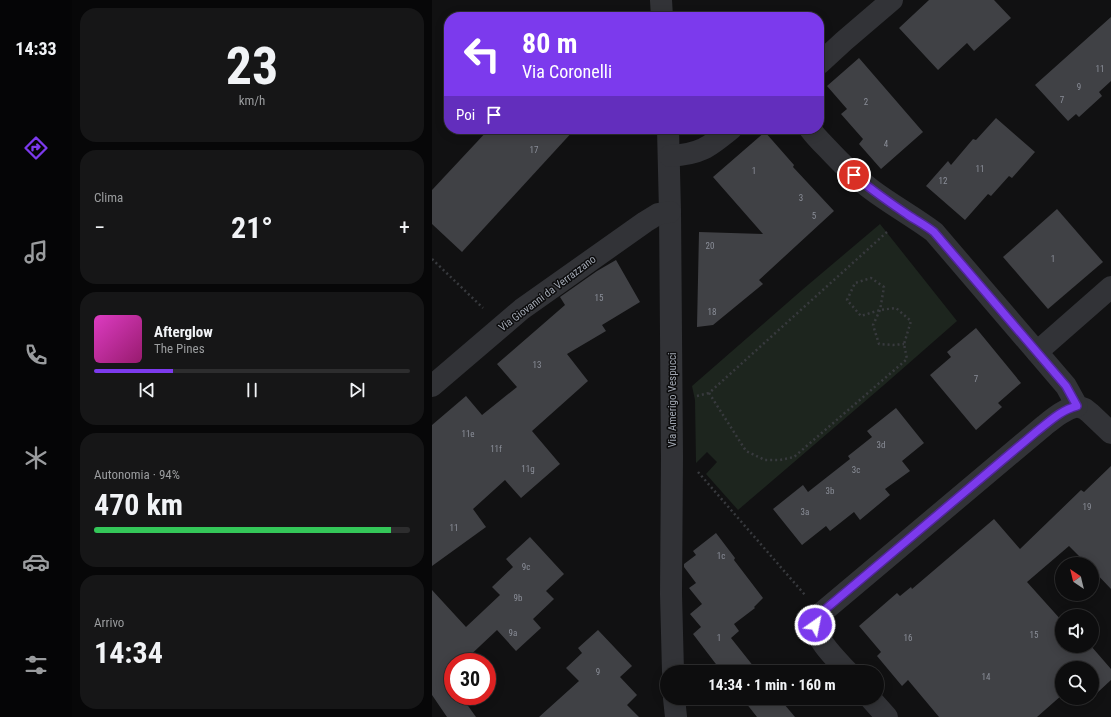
<!DOCTYPE html>
<html lang="it">
<head>
<meta charset="utf-8">
<style>
  :root { --surface:#0d0d0e; --page:#161617; --text:#f1f3f6; --muted:#9a9c9e; --line:#2d2d2e; --accent:#7c3aed }
  body { margin:0; font-family:"Roboto Condensed",sans-serif; background:var(--page); color:var(--text); height:100vh; display:flex; flex-direction:column; font-size:15px; white-space:nowrap }
  * { box-sizing:border-box; margin:0 }
  p { font-size:13px; color:var(--muted) }
  .icon { flex:none; width:22px; height:22px; fill:none; stroke:currentColor; stroke-width:2; stroke-linecap:round; stroke-linejoin:round }
  .map { position:relative; flex:1; overflow:hidden }
  .drawer { display:flex; flex-direction:column; gap:8px; padding:8px; background:#070708; width:360px }
  .drawer>* { flex:none }
  .banner { position:absolute; left:12px; top:12px; width:380px; height:122px; border-radius:16px; box-shadow:0 2px 10px #0003,0 0 0 1px var(--line); background:#7c3aed; color:#fff; overflow:hidden }
  .needle { width:26px; rotate:325deg }
  .fabs { position:absolute; left:623px; top:557px; display:grid; gap:8px }
  .fabs a { display:grid; place-items:center; width:44px; height:44px; border-radius:50%; background:var(--surface); box-shadow:0 2px 10px #0003,0 0 0 1px var(--line); font-size:20px }
  .speed { position:absolute; left:12px; top:653px; display:flex; gap:8px; font-size:20px; font-weight:700; text-align:center }
  .speed>* { display:grid; place-content:center; width:52px; height:52px; border-radius:50%; background:var(--surface); box-shadow:0 2px 10px #0003,0 0 0 1px var(--line); line-height:1 }
  .speed .limit { border:6px solid #d22; background:#fff; color:#111 }
  .pin { position:absolute; display:grid; place-items:center; width:34px; height:34px; color:#fff; margin:-17px; border:2px solid #fff; border-radius:50%; box-shadow:0 1px 4px #0007 }
  .me { position:absolute; width:44px; margin:-22px; rotate:33deg; stroke-linejoin:round; filter:drop-shadow(0 0 3px #0008) }
  .turn { display:flex; align-items:center; gap:14px; height:84px; padding:0 12px; font-size:18px }
  .turn .icon { width:52px; height:52px; stroke-width:2.5 }
  .turn b { display:block; font-size:28px; line-height:34px }
  .then { display:flex; align-items:center; height:38px; padding:0 12px; background:#0003; gap:8px; font-size:15px }
  .big { font-size:30px; font-weight:700; line-height:1.1 }
  .drawer .tile { flex:1; display:flex; flex-direction:column; justify-content:center; gap:6px; min-width:0; padding:0 14px; border-radius:16px; background:var(--page) }
  .drawer .dial { align-items:center; gap:0 }
  .dial b { font-size:52px; line-height:1 }
  .song { display:flex; align-items:center; gap:12px }
  .cover { width:48px; height:48px; border-radius:6px; background:linear-gradient(135deg,hsl(310 70% 55%),hsl(320 70% 35%)) }
  .played { height:4px; border-radius:2px; background:linear-gradient(90deg,var(--accent) 25%,var(--line) 25%) }
  .keys { display:flex; justify-content:space-around; direction:ltr }
  .heat { display:flex; justify-content:space-between; align-items:center; font-size:22px; direction:ltr }
  .charge { height:6px; border-radius:3px; background:linear-gradient(90deg,#34c759 94%,var(--line) 0) }
  .trip { position:absolute; left:228px; top:665px; width:224px; height:40px; border-radius:20px; background:var(--surface); box-shadow:0 2px 10px #0003,0 0 0 1px var(--line); font-weight:700; line-height:40px; text-align:center }
  main { display:flex; flex:1; min-height:0 }
  .tabs { display:flex; flex-direction:column; width:72px; justify-content:space-around; align-items:center; background:#050506; color:var(--muted) }
  .tabs .icon { width:28px; height:28px }
  .tabs .on { color:var(--accent) }
  .tabs b { font-size:18px; color:var(--text) }
  .map>svg:first-child { display:block }
</style>
</head>
<body>
<main>
<nav class="tabs">
<b>14:33</b>
<svg class="icon on" aria-label="directions" viewBox="0 0 24 24"><path d="M12 3l9 9-9 9-9-9zM9 14v-3h6M13 9l2 2-2 2"/></svg>
<svg class="icon" aria-label="music" viewBox="0 0 24 24"><path d="M9 18V5l10-2v13"/><circle cx="6" cy="18" r="3"/><circle cx="16" cy="16" r="3"/></svg>
<svg class="icon" aria-label="phone" viewBox="0 0 24 24"><path d="M5 4h4l2 5-3 2q2 4 5 5l2-3 5 2v4C11 20 4 13 5 4z"/></svg>
<svg class="icon" aria-label="climate" viewBox="0 0 24 24"><path d="M12 3v18M4 7l16 10M4 17L20 7"/></svg>
<svg class="icon" aria-label="car" viewBox="0 0 24 24"><path d="M5 17H2v-5l4-1 3-4h7l3 4 3 1v5h-3M9 17h6M6 11h13"/><circle cx="7" cy="17" r="2"/><circle cx="17" cy="17" r="2"/></svg>
<svg class="icon" aria-label="filters" viewBox="0 0 24 24"><path d="M4 7h16M4 17h16"/><circle cx="9" cy="7" r="2"/><circle cx="15" cy="17" r="2"/></svg>
</nav>
<section class="drawer">
<div class="tile dial"><b>23</b><p>km/h</p></div>
<div class="tile"><p>Clima</p>
<div class="heat"><a>−</a><b class="big">21°</b><a>+</a></div>
</div>
<div class="tile">
<div class="song"><i class="cover"></i><div><b>Afterglow</b><p>The Pines</p></div></div>
<div class="played"></div>
<div class="keys"><svg class="icon" aria-label="previous" viewBox="0 0 24 24"><path d="M18 5L8 12l10 7zM5 5v14"/></svg><svg class="icon" aria-label="pause" viewBox="0 0 24 24"><path d="M8 5v14M16 5v14"/></svg><svg class="icon" aria-label="next" viewBox="0 0 24 24"><path d="M6 5l10 7-10 7zM19 5v14"/></svg></div>
</div>
<div class="tile"><p>Autonomia · 94%</p><b class="big">470 km</b><div class="charge"></div></div>
<div class="tile"><p>Arrivo</p><b class="big">14:34</b></div>
</section>
<div class="map">
<svg width="679" height="717" viewBox="0 0 679 717">
  <rect width="100%" height="100%" fill="#111112"/>
  <polygon fill="#1d251e" points="448,224 525,321 452,385 306,510 274,474 285,462 275,452 264,463 263,400 260,386 370,290"/>
  <g fill="#404145">
    <polygon points="497,0 562,0 579,18 542,51 535,43 506,70 467,28"/>
    <polygon points="679,17 679,81 667,92 670,96 647,117 644,114 636,121 603,85"/>
    <polygon points="427,58 491,132 449,169 427,144 431,139 409,114 415,109 395,86"/>
    <polygon points="564,118 603,152 580,178 577,176 559,196 556,194 533,220 494,186 516,161 519,165 541,139 544,140"/>
    <polygon points="57,129 143,129 30,252 0,224 0,190"/>
    <polygon points="333,132 362,165 361,167 402,211 327,280 331,284 281,325 265,327 267,232 331,234 281,177"/>
    <polygon points="625,209 671,262 616,309 571,257"/>
    <polygon points="184,260 208,302 170,325 174,331 135,354 156,381 100,431 128,464 89,498 73,480 41,509 54,527 0,566 0,425 34,396 50,415 85,387 65,364 133,305 128,297 165,271"/>
    <polygon points="544,328 589,383 566,403 570,407 544,430 498,375 519,357 515,352"/>
    <polygon points="464,408 492,443 470,461 478,471 453,489 458,495 428,520 422,512 398,531 394,526 370,545 341,509 371,485 376,492 418,459 416,456 440,437 435,431"/>
    <polygon points="679,466 679,589 660,569 660,564 655,564 637,546 595,582 630,621 630,646 659,646 679,669 679,680 665,693 660,687 660,668 630,668 630,695 605,717 507,717 476,680 470,686 445,656 449,652 427,626 465,593 468,596 479,587 480,589 562,519 588,549 649,490 652,492"/>
    <polygon points="284,533 303,558 302,560 331,598 322,607 323,608 302,624 307,631 299,638 326,672 290,672 261,634 269,627 258,614 270,604 257,588 264,583 252,567 252,564 264,555 261,551"/>
    <polygon points="98,537 132,574 114,591 122,599 101,619 109,628 84,651 65,630 31,662 21,662 21,671 15,676 21,685 21,696 29,696 44,717 15,717 0,695 0,590 34,627 68,595 60,587 81,567 74,559"/>
    <polygon points="166,630 200,666 188,677 205,695 195,705 207,717 107,717 147,681 134,668 150,653 146,648"/>
    <polygon points="310,698 347,698 363,717 325,717"/>
  </g>
  <g fill="none" stroke-linecap="round" stroke-linejoin="round">
    <g stroke="#383a3e" stroke-width="2.5" stroke-dasharray="2 3" stroke-linecap="butt">
      <polyline points="455,232 277,393 314,451 333,460 348,460 362,457 475,359 472,344 479,321 464,308 448,310 429,316 415,300 423,283 439,278 452,287 448,310 441,325 447,344 461,345 472,344"/>
      <polyline points="0,259 51,308"/>
      <polyline points="265,396 277,393"/>
      <polyline points="266,472 373,595"/>
    </g>
    <g stroke="#323337" stroke-width="22">
      <polyline points="229,0 230,17"/>
      <polyline points="387,64 412,41 460,0"/>
      <polyline points="236,129 238,212 240,457 239,594 241,672"/>
      <path d="M378 129C383 136 389 142 395 148 409 163 424 178 440 190 460 205 482 217 502 232L634 386 645 406 653 409 658 413 679 433"/>
      <path d="M238 156C268 154 276 148 299 129"/>
      <polyline points="605,352 679,287"/>
      <polyline points="0,386 90,309 213,222 226,214 238,212"/>
      <path d="M416 672C406 661 382 639 383 623 384 620 386 617 387 615L613 425C623 417 633 409 645 406"/>
      <polyline points="242,698 244,717"/>
      <polyline points="438,698 455,717"/>
    </g>
  </g>
  <g fill="none" stroke-linecap="round" stroke-linejoin="round">
    <defs>
      <path id="route" d="M383 625C383 620 386 615 390 612L604 432C617 422 629 410 645 406L634 386 502 232C493 225 485 221 476 215 457 202 439 190 422 175"/>
    </defs>
    <use href="#route" stroke="#51269a" stroke-width="10"/>
    <use href="#route" stroke="#7c3aed" stroke-width="7"/>
  </g>
  <g text-anchor="middle" stroke-width="3" stroke-linejoin="round" paint-order="stroke">
    <g font-size="9" fill="#8a8e98">
      <text x="668" y="72">11</text>
      <text x="647" y="90">9</text>
      <text x="630" y="103">7</text>
      <text x="434" y="105">2</text>
      <text x="454" y="147">4</text>
      <text x="102" y="153">17</text>
      <text x="548" y="172">11</text>
      <text x="322" y="174">1</text>
      <text x="511" y="184">12</text>
      <text x="369" y="201">3</text>
      <text x="382" y="219">5</text>
      <text x="278" y="249">20</text>
      <text x="621" y="262">1</text>
      <text x="167" y="301">15</text>
      <text x="280" y="315">18</text>
      <text x="105" y="368">13</text>
      <text x="544" y="382">7</text>
      <text x="36" y="437">11e</text>
      <text x="449" y="448">3d</text>
      <text x="64" y="452">11f</text>
      <text x="96" y="472">11g</text>
      <text x="424" y="473">3c</text>
      <text x="398" y="494">3b</text>
      <text x="655" y="510">19</text>
      <text x="373" y="515">3a</text>
      <text x="22" y="531">11</text>
      <text x="289" y="559">1c</text>
      <text x="94" y="570">9c</text>
      <text x="86" y="601">9b</text>
      <text x="81" y="636">9a</text>
      <text x="602" y="638">15</text>
      <text x="287" y="641">1</text>
      <text x="476" y="641">16</text>
      <text x="166" y="675">9</text>
      <text x="554" y="680">14</text>
    </g>
    <g font-size="11" fill="#a2a8b3" stroke="#0c0c0d">
      <text transform="translate(115 293) rotate(-37)" y="4">Via Giovanni da Verrazzano</text>
      <text transform="translate(240 400) rotate(-90)" y="4">Via Amerigo Vespucci</text>
    </g>
  </g>
</svg>
<div class="fabs">
<a><svg class="needle" viewBox="-14 -14 28 28"><path d="M0-13l5 13h-10z" fill="#e53935"/><path d="M0 13l5-13h-10z" fill="#9a9c9e"/></svg></a>
<a><svg class="icon" aria-label="sound" viewBox="0 0 24 24"><path d="M4 9h4l5-4v14l-5-4H4zM17 9q2 3 0 6"/></svg></a>
<a><svg class="icon" aria-label="search" viewBox="0 0 24 24"><circle cx="10" cy="10" r="6"/><path d="M15 15l6 6"/></svg></a>
</div>
<div class="speed"><div class="limit">30</div></div>
<div class="pin" style="left:422px;top:175px;background:#d93025"><svg class="icon" aria-label="arrive" viewBox="0 0 24 24"><path d="M6 21V4h12l-3 4 3 4H6"/></svg></div>
<svg class="me" style="left:383px;top:625px" viewBox="-20 -20 40 40"><circle r="17" fill="#7c3aed" stroke="#fff" stroke-width="3"/><path d="M0-11L8 9 0 5-8 9z" fill="#fff"/></svg>
<div class="trip">14:34 · 1 min · 160 m</div>
<div class="banner">
<div class="turn"><svg class="icon" aria-label="left" viewBox="0 0 24 24"><path d="M17 20v-9H6M10 6l-5 5 5 5"/></svg><div><b>80 m</b>Via Coronelli</div></div>
<div class="then">Poi<svg class="icon" aria-label="arrive" viewBox="0 0 24 24"><path d="M6 21V4h12l-3 4 3 4H6"/></svg></div>
</div>
</div>
</main>
</body>
</html>
